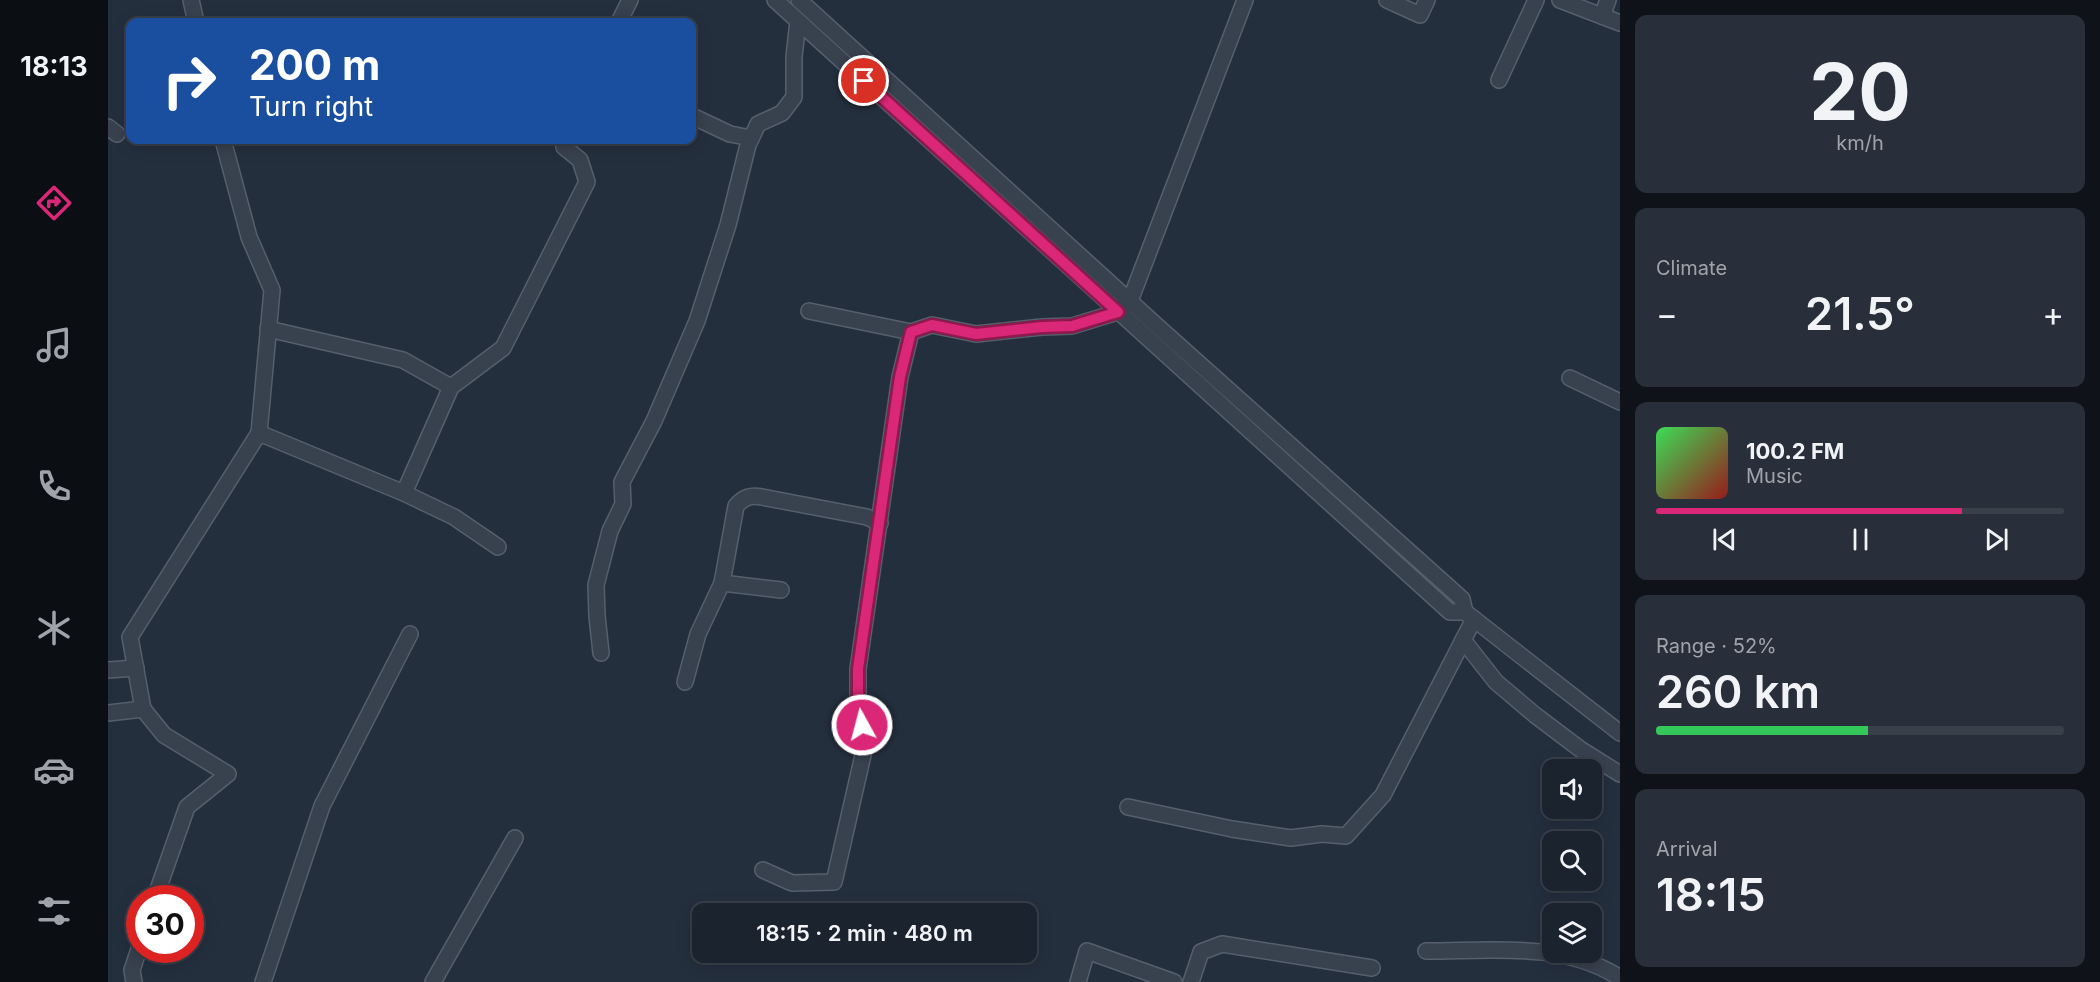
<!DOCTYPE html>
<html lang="en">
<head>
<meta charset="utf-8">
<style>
  :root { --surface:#1b232e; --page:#282f3a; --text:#f1f3f6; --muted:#a0a4aa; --line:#39404a; --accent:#db2777 }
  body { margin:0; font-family:Inter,sans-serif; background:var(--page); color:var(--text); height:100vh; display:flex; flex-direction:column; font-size:22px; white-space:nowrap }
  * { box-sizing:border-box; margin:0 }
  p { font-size:20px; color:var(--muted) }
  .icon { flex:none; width:33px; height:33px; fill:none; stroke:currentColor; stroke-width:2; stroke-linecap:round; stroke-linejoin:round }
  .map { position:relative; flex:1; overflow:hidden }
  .sheet { display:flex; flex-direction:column; gap:15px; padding:15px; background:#0f1319; width:480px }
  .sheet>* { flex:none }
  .banner { position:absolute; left:18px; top:18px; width:570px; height:126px; border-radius:12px; box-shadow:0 3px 15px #0003,0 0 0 2px var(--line); background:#1a4fa0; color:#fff; overflow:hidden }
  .fabs { position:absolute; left:1434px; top:759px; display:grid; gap:12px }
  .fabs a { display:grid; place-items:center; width:60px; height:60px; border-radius:12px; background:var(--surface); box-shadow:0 3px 15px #0003,0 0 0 2px var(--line); font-size:30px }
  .speed { position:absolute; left:18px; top:885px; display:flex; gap:12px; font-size:30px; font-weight:700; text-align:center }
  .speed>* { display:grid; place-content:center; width:78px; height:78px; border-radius:50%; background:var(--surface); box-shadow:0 3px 15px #0003,0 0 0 2px var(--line); line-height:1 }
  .speed .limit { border:9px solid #d22; background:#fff; color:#111 }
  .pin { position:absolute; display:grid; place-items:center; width:51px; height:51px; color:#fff; margin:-26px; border:3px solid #fff; border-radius:50%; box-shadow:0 2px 6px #0007 }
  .me { position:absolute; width:66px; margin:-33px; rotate:353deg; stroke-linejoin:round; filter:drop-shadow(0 0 4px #0008) }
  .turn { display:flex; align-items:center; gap:21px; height:126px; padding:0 24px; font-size:27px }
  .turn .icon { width:78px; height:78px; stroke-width:2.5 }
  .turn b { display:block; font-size:42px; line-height:51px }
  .big { font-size:45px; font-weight:600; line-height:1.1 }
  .sheet .card { flex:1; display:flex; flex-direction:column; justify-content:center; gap:9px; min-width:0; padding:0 21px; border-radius:12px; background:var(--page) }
  .sheet .dial { align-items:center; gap:0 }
  .dial b { font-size:78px; line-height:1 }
  .song { display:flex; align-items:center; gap:18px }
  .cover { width:72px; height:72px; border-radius:9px; background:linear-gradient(135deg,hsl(130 70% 55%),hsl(0 70% 35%)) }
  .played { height:6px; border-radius:3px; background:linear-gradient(90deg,var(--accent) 75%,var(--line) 75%) }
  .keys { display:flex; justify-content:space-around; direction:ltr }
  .heat { display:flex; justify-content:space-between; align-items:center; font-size:33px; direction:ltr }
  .charge { height:9px; border-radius:4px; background:linear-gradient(90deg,#34c759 52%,var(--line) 0) }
  .trip { position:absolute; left:584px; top:903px; width:345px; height:60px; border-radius:12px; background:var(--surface); box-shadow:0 3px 15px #0003,0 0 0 2px var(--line); font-weight:600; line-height:60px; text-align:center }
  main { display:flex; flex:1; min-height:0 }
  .tab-bar { display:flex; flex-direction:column; width:108px; justify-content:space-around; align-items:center; background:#0b0e12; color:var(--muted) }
  .tab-bar .icon { width:42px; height:42px }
  .tab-bar .current { color:var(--accent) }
  .tab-bar b { font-size:27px; color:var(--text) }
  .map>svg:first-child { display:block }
</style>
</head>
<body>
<main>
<nav class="tab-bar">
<b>18:13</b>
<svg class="icon current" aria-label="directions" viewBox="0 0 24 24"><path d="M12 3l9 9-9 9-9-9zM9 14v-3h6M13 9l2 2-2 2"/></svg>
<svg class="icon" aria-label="music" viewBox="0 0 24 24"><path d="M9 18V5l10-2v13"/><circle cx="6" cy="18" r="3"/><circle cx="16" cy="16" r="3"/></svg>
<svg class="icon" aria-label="phone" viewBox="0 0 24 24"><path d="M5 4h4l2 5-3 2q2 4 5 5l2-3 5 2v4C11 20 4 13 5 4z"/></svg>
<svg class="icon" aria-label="climate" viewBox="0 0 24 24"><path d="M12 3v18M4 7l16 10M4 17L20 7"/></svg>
<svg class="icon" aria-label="car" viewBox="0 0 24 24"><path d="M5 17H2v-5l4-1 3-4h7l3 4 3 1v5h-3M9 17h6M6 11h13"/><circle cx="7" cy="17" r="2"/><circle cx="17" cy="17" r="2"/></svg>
<svg class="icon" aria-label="filters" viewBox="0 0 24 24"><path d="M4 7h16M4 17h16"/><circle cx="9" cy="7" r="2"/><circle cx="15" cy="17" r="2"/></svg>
</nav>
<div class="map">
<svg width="1512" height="982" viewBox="0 0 1512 982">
  <rect width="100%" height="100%" fill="#242f3e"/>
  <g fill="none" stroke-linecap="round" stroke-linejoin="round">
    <defs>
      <g id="minor">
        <polyline points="83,0 88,22"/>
        <polyline points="667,0 1342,612 1357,612 1512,733"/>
        <polyline points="691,0 1049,326 1354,599 1357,612"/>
        <polyline points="1279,0 1312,15 1319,0"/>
        <polyline points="1452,0 1512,23"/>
        <polyline points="1494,16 1500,0"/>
        <polyline points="511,22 522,0"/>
        <polyline points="1391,80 1428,0"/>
        <polyline points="584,116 622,134 643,138"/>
        <polyline points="0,127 9,134"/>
        <polyline points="701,311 803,332"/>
        <polyline points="160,329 295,360 343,387"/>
        <polyline points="1462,378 1512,402"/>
        <polyline points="151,433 296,493 346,517 390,547"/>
        <polyline points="296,493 343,387 395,348 479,182 472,160 456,147 460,140"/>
        <path d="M673 590 614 583 628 506C636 497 642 495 654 497L759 517 772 523"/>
        <polyline points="1355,640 1388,682 1427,715 1472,749 1512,774"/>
        <polyline points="493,653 489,616 488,585 502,531 515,504 514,482 546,421 589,321 620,225 640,145 650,124 674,113 686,97 686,57 690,21"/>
        <polyline points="0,670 28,668"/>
        <polyline points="577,682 590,634 614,583"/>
        <polyline points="35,709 56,735 120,774 79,807 47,898"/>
        <polyline points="0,713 35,709 22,637 151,433 164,290 141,237 115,140"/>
        <polyline points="1020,807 1124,829 1183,838 1214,834 1238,836 1275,795 1366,619"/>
        <polyline points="655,870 684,883 726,882 758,742 750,708 750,669 792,377 803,332 824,325 868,334 934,327 964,326 1010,312 1022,301 1137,0"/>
        <path d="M1318 951C1382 951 1456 941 1512 978"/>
        <polyline points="26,982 24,970 32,946"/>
        <polyline points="155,982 214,806 302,634"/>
        <polyline points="325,982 407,838"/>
        <polyline points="970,982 979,951 1066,982"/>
        <polyline points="1083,982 1093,952 1114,944 1264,968"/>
      </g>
    </defs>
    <use href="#minor" stroke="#565f6c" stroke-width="18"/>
    <use href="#minor" stroke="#38414e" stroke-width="15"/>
  </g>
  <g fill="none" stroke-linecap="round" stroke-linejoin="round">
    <defs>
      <polyline id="route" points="754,725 750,708 750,669 792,377 803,332 824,325 868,334 934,327 964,326 1010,312 756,81"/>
    </defs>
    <use href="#route" stroke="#8e194d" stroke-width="15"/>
    <use href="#route" stroke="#db2777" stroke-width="10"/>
  </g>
</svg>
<div class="fabs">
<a><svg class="icon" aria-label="sound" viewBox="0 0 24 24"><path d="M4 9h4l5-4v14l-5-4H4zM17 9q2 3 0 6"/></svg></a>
<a><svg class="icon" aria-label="search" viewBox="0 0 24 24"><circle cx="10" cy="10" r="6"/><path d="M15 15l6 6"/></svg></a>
<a><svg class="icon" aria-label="layers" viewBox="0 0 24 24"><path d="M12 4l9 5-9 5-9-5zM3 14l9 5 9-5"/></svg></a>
</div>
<div class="speed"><div class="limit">30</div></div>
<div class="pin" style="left:756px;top:81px;background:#d93025"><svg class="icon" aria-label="arrive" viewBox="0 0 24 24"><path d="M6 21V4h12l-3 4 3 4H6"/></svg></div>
<svg class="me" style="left:754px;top:725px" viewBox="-20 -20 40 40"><circle r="17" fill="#db2777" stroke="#fff" stroke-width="3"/><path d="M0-11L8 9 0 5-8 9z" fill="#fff"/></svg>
<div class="trip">18:15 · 2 min · 480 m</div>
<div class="banner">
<div class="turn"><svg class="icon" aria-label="right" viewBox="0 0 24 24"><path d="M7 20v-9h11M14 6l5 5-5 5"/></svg><div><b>200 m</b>Turn right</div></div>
</div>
</div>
<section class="sheet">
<div class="card dial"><b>20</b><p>km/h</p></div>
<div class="card"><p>Climate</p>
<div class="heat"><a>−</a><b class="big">21.5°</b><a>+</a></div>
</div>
<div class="card">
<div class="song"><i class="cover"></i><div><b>100.2 FM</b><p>Music</p></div></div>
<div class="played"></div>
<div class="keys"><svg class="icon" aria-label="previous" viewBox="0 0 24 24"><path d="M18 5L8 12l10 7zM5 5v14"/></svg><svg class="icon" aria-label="pause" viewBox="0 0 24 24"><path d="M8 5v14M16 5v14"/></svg><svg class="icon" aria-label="next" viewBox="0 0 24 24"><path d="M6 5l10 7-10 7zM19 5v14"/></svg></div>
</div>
<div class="card"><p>Range · 52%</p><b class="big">260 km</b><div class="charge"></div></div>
<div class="card"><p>Arrival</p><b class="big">18:15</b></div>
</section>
</main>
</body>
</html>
